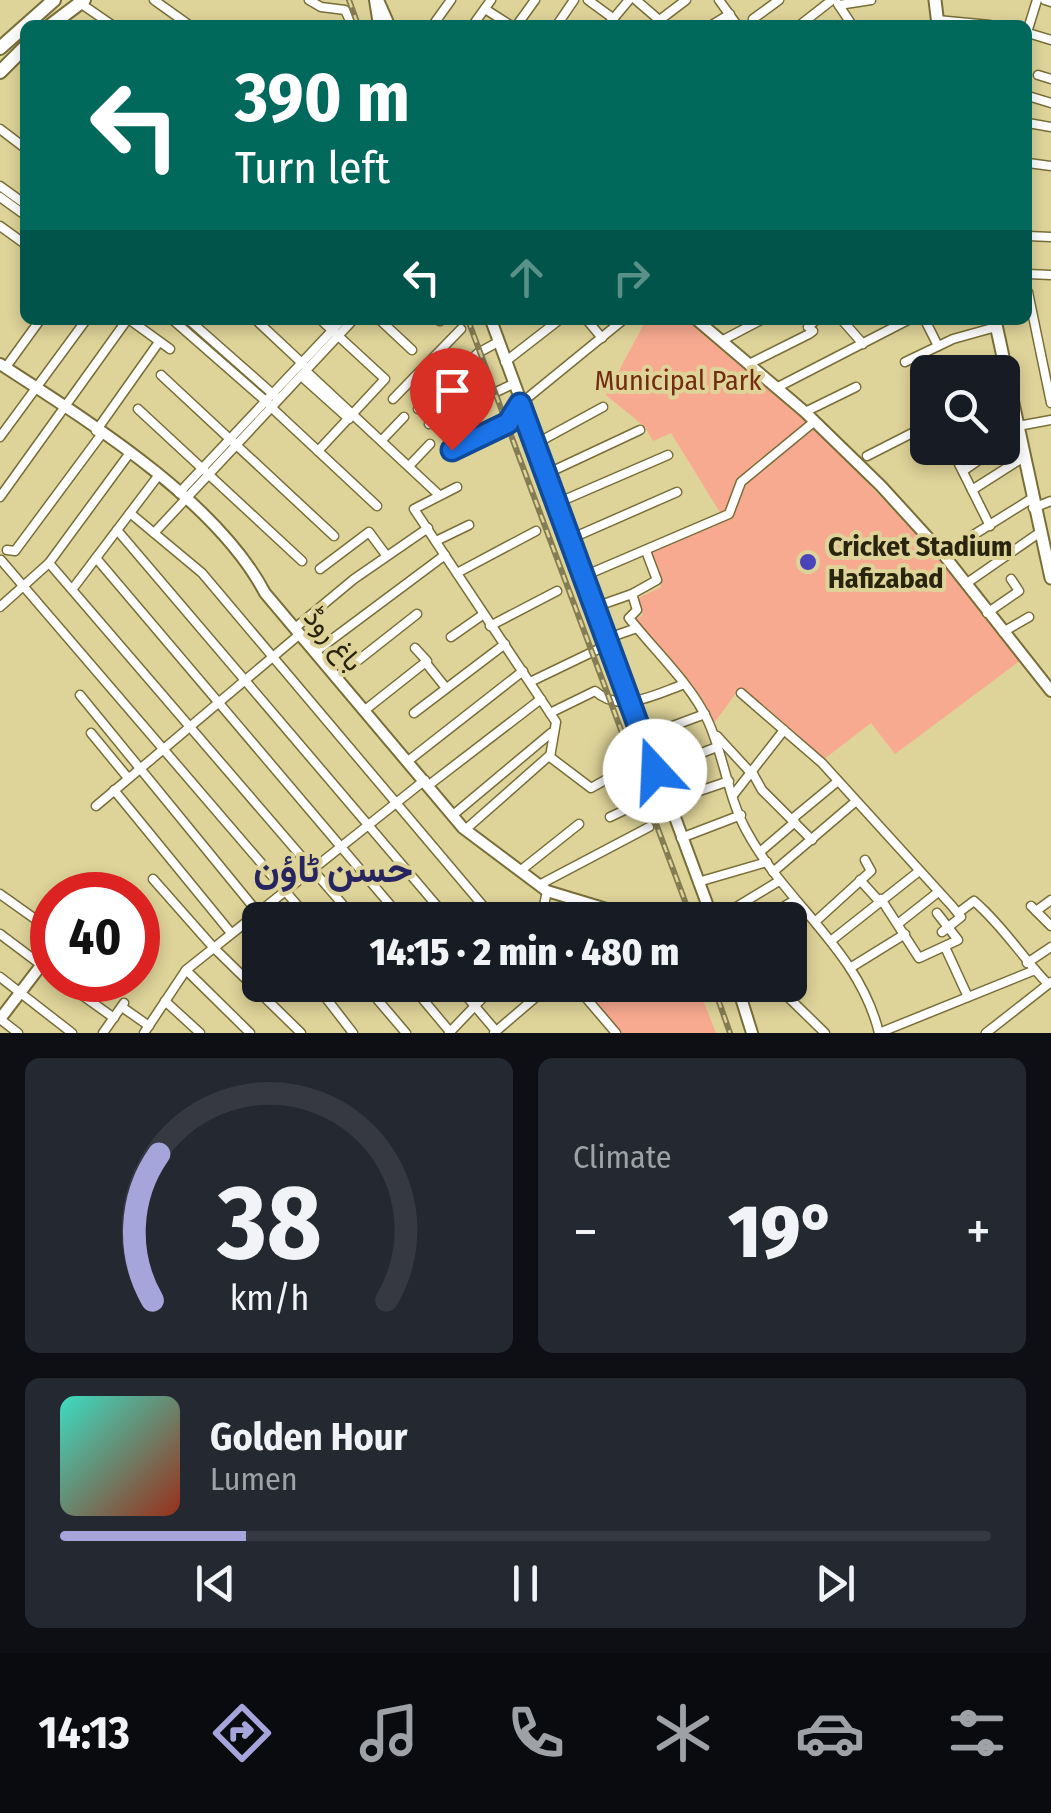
<!DOCTYPE html>
<html lang="en">
<head>
<meta charset="utf-8">
<style>
  :root { --surface:#171b24; --page:#242831; --text:#f1f3f6; --muted:#9ea1a6; --line:#363941; --accent:#a5a4db }
  body { margin:0; font-family:"Fira Sans Condensed",Vazirmatn,sans-serif; background:var(--page); color:var(--text); height:100vh; display:flex; flex-direction:column; font-size:38px; white-space:nowrap }
  * { box-sizing:border-box; margin:0 }
  p { font-size:32px; color:var(--muted) }
  .icon { flex:none; width:55px; height:55px; fill:none; stroke:currentColor; stroke-width:2; stroke-linecap:round; stroke-linejoin:round }
  .map { position:relative; height:1033px; overflow:hidden }
  .drawer { display:flex; flex-direction:column; gap:25px; padding:25px; background:#0d0f14; flex:1 }
  .drawer>* { flex:none }
  .guide { position:absolute; left:20px; top:20px; width:1012px; height:305px; border-radius:15px; box-shadow:0 5px 15px #0003; background:#00695c; color:#fff; overflow:hidden }
  .buttons { position:absolute; left:910px; top:355px; display:grid; gap:20px }
  .buttons a { display:grid; place-items:center; width:110px; height:110px; border-radius:15px; background:var(--surface); box-shadow:0 5px 15px #0003; font-size:50px }
  .speed { position:absolute; left:30px; top:872px; display:flex; gap:20px; font-size:50px; font-weight:700; text-align:center }
  .speed>* { display:grid; place-content:center; width:130px; height:130px; border-radius:50%; background:var(--surface); box-shadow:0 5px 15px #0003; line-height:1 }
  .speed .limit { border:15px solid #d22; background:#fff; color:#111 }
  .pin { position:absolute; display:grid; place-items:center; width:85px; height:85px; color:#fff; margin:-102px -42px; border-radius:50% 50% 50% 0; rotate:-45deg; box-shadow:0 0 10px #0007 }
  .pin .icon { rotate:45deg }
  .me { position:absolute; width:110px; margin:-55px; rotate:340deg; stroke-linejoin:round; filter:drop-shadow(0 0 8px #0008) }
  .turn { display:flex; align-items:center; gap:35px; height:210px; padding:0 50px; font-size:45px }
  .turn .icon { width:130px; height:130px; stroke-width:2.5 }
  .turn b { display:block; font-size:70px; line-height:85px }
  .lanes { display:flex; align-items:center; height:95px; padding:0 50px; background:#0003; justify-content:center; gap:50px; direction:ltr }
  .lanes .off { opacity:.35 }
  .big { font-size:75px; font-weight:800; line-height:1.1 }
  .drawer .tile { flex:1; display:flex; flex-direction:column; justify-content:center; gap:15px; min-width:0; padding:0 35px; border-radius:15px; background:var(--page) }
  .drawer .dial { align-items:center; gap:0 }
  .dial svg { height:260px; overflow:visible; fill:none; stroke:var(--line); stroke-width:7; stroke-linecap:round; text-anchor:middle }
  .dial text { fill:var(--text); stroke:none }
  .song { display:flex; align-items:center; gap:30px }
  .cover { width:120px; height:120px; border-radius:15px; background:linear-gradient(135deg,hsl(170 70% 55%),hsl(10 70% 35%)) }
  .played { height:10px; border-radius:5px; background:linear-gradient(90deg,var(--accent) 20%,var(--line) 20%) }
  .keys { display:flex; justify-content:space-around; direction:ltr }
  .heat { display:flex; justify-content:space-between; align-items:center; font-size:55px; direction:ltr }
  .drawer .tiles { flex:1; display:grid; gap:25px; grid-template-columns:1fr 1fr }
  .tile:last-child { grid-column:span 2 }
  .trip { position:absolute; left:242px; top:902px; width:565px; height:100px; border-radius:15px; background:var(--surface); box-shadow:0 5px 15px #0003; font-weight:800; line-height:100px; text-align:center }
  .tab-bar { display:flex; height:160px; justify-content:space-around; align-items:center; background:#090b0e; color:var(--muted) }
  .tab-bar .icon { width:70px; height:70px }
  .tab-bar .current { color:var(--accent) }
  .tab-bar b { font-size:45px; color:var(--text) }
  .map>svg:first-child { display:block }
</style>
</head>
<body>
<div class="map">
<svg width="1051" height="1033" viewBox="0 0 1051 1033">
  <rect width="100%" height="100%" fill="#ded399"/>
  <g fill="#f8aa90">
    <polygon points="646,320 691,320 811,421 734,486 728,507 721,514 671,433 653,441 645,427 606,395"/>
    <polygon points="815,428 956,576 1021,660 895,754 871,723 823,760 739,689 714,723 635,620 643,615 636,599 661,587 649,553 731,517 749,479"/>
    <polygon points="596,985 697,985 716,1033 621,1033 591,995"/>
  </g>
  <g fill="none" stroke-linecap="round" stroke-linejoin="round">
    <defs>
      <g id="street">
        <polyline points="154,0 189,25"/>
        <polyline points="309,0 321,7 345,10 352,25"/>
        <polyline points="588,0 614,19"/>
        <polyline points="636,0 665,25"/>
        <polyline points="719,0 737,25"/>
        <polyline points="1045,0 1051,2"/>
        <polyline points="80,3 112,25"/>
        <polyline points="838,4 852,25"/>
        <polyline points="839,5 871,0"/>
        <polyline points="485,9 510,25"/>
        <polyline points="753,19 779,0"/>
        <polyline points="937,20 990,25"/>
        <polyline points="433,25 451,0"/>
        <polyline points="473,25 491,0"/>
        <polyline points="517,25 535,0"/>
        <polyline points="557,25 574,0"/>
        <polyline points="608,25 629,0"/>
        <polyline points="653,25 686,0"/>
        <polyline points="712,25 730,14"/>
        <polyline points="800,25 832,0"/>
        <polyline points="1028,29 1037,0"/>
        <polyline points="1028,33 1051,40"/>
        <polyline points="1038,75 1051,79"/>
        <polyline points="1028,96 1051,103"/>
        <polyline points="1028,123 1051,127"/>
        <polyline points="0,129 25,148"/>
        <polyline points="1028,163 1051,166"/>
        <polyline points="0,186 25,204"/>
        <polyline points="0,197 25,215"/>
        <polyline points="0,226 25,244"/>
        <polyline points="1028,236 1051,237"/>
        <polyline points="1028,274 1051,275"/>
        <polyline points="1028,292 1051,403"/>
        <polyline points="130,320 170,349"/>
        <polyline points="173,320 269,404"/>
        <polyline points="189,320 275,396"/>
        <polyline points="256,320 304,365"/>
        <polyline points="380,320 412,350"/>
        <polyline points="438,320 440,321"/>
        <polyline points="587,320 602,338"/>
        <polyline points="842,320 863,344"/>
        <polyline points="925,320 938,346"/>
        <polyline points="721,341 761,320"/>
        <polyline points="505,362 559,320"/>
        <polyline points="905,362 953,339 996,327"/>
        <polyline points="749,364 809,334 813,331 808,327 816,320"/>
        <polyline points="6,367 40,320"/>
        <polyline points="306,371 439,495"/>
        <polyline points="161,375 334,536"/>
        <polyline points="301,376 349,419"/>
        <polyline points="776,388 908,320"/>
        <polyline points="393,399 461,329"/>
        <polyline points="272,408 377,506"/>
        <polyline points="138,409 302,561"/>
        <polyline points="418,409 478,353 498,342"/>
        <polyline points="805,412 856,387"/>
        <polyline points="429,424 513,384"/>
        <polyline points="1018,426 1051,420"/>
        <polyline points="96,431 159,342"/>
        <polyline points="0,437 86,320"/>
        <polyline points="382,440 404,417"/>
        <polyline points="537,443 603,407"/>
        <polyline points="951,448 990,526"/>
        <polyline points="452,450 507,423 520,404 623,320"/>
        <polyline points="318,451 385,379 321,320"/>
        <polyline points="867,456 928,425"/>
        <polyline points="409,466 430,444"/>
        <polyline points="963,471 995,449"/>
        <polyline points="546,474 640,430"/>
        <polyline points="457,487 414,509 556,722 550,757 591,788 623,770"/>
        <polyline points="972,490 1024,457"/>
        <polyline points="179,493 342,320"/>
        <polyline points="0,497 127,320"/>
        <polyline points="557,503 668,455"/>
        <polyline points="1033,508 1051,501"/>
        <polyline points="130,513 202,573 495,920"/>
        <polyline points="117,530 449,920"/>
        <polyline points="154,533 353,320"/>
        <polyline points="570,539 677,492"/>
        <polyline points="436,541 469,525"/>
        <polyline points="7,550 15,551 101,435"/>
        <path d="M646 551 657 580 632 594 637 610 629 618C654 650 691 684 708 721 724 756 728 797 746 830 785 903 859 950 879 1033"/>
        <polyline points="943,554 1031,499"/>
        <polyline points="96,558 403,920"/>
        <polyline points="1,560 310,920"/>
        <polyline points="49,563 356,920"/>
        <polyline points="320,569 369,532 386,555"/>
        <polyline points="457,573 536,531"/>
        <polyline points="584,576 729,514 741,482 815,421"/>
        <polyline points="967,583 1039,533"/>
        <polyline points="74,587 158,476"/>
        <polyline points="0,607 49,563 129,454"/>
        <polyline points="595,607 632,594"/>
        <polyline points="987,613 1019,591 1011,579"/>
        <polyline points="490,626 557,591"/>
        <polyline points="295,628 354,579 428,528"/>
        <polyline points="1003,632 1029,617"/>
        <polyline points="451,637 481,616"/>
        <polyline points="608,638 637,628"/>
        <polyline points="315,652 445,555"/>
        <polyline points="426,663 446,688"/>
        <polyline points="337,677 417,614"/>
        <polyline points="530,682 609,644"/>
        <polyline points="741,693 822,763 952,906 961,917 942,932"/>
        <polyline points="80,695 264,920"/>
        <polyline points="365,710 427,661 415,648"/>
        <polyline points="414,713 505,644"/>
        <path d="M550 713 595 691C620 714 654 695 682 685"/>
        <polyline points="91,733 128,778"/>
        <polyline points="717,736 751,773"/>
        <polyline points="643,737 705,714"/>
        <polyline points="408,761 523,671"/>
        <polyline points="655,771 717,747"/>
        <polyline points="752,772 762,790 812,840"/>
        <polyline points="429,785 541,699"/>
        <polyline points="114,790 231,933"/>
        <polyline points="734,794 784,730"/>
        <polyline points="667,802 729,781"/>
        <polyline points="96,806 300,634"/>
        <polyline points="453,815 551,733"/>
        <polyline points="610,817 663,792"/>
        <polyline points="792,819 838,781"/>
        <polyline points="465,830 550,755"/>
        <polyline points="681,838 741,815"/>
        <polyline points="760,852 795,822"/>
        <polyline points="520,871 579,824"/>
        <polyline points="773,872 855,802"/>
        <polyline points="153,879 213,947 301,1033"/>
        <polyline points="860,880 879,901"/>
        <polyline points="698,882 767,862"/>
        <polyline points="539,885 649,827"/>
        <polyline points="0,894 52,931"/>
        <polyline points="881,899 919,958 958,940 937,913"/>
        <polyline points="1031,906 1051,926"/>
        <polyline points="1036,911 1051,900"/>
        <path d="M958 913 974 901C1004 927 1021 956 1048 984"/>
        <polyline points="541,920 547,891"/>
        <polyline points="715,920 779,881"/>
        <polyline points="761,920 795,900"/>
        <polyline points="816,921 871,871 865,860"/>
        <polyline points="899,923 937,893"/>
        <polyline points="0,934 52,973"/>
        <polyline points="832,940 918,872"/>
        <polyline points="945,947 968,997"/>
        <polyline points="1027,963 1051,947"/>
        <polyline points="850,968 905,934"/>
        <polyline points="186,970 250,1033"/>
        <polyline points="0,977 72,1033"/>
        <polyline points="61,980 114,1018"/>
        <polyline points="316,985 353,1033"/>
        <polyline points="365,985 406,1033"/>
        <polyline points="411,985 451,1033"/>
        <polyline points="457,985 496,1031"/>
        <polyline points="575,985 616,1033"/>
        <polyline points="789,998 825,1033"/>
        <polyline points="165,1001 200,1033"/>
        <polyline points="122,1007 149,1026"/>
        <polyline points="0,1019 18,1033"/>
        <polyline points="103,1033 124,1003"/>
        <polyline points="144,1033 186,970 425,780"/>
        <polyline points="449,1033 495,985"/>
        <polyline points="494,1033 550,985"/>
        <polyline points="879,1033 1035,970"/>
        <polyline points="986,1033 1051,982"/>
      </g>
      <g id="secondary">
        <polyline points="375,0 379,25"/>
        <polyline points="378,0 389,25"/>
        <polyline points="491,320 713,920"/>
        <polyline points="697,320 805,412 881,486 943,554 1051,691"/>
        <path d="M0 364C88 421 216 500 265 593L463 828 547 891 643 920"/>
        <polyline points="737,985 752,1033"/>
        <polyline points="0,1019 52,951"/>
      </g>
      <g id="primary">
        <polyline points="935,0 938,25"/>
        <polyline points="995,320 1051,578"/>
      </g>
      <g id="highway">
        <polyline points="51,25 84,0"/>
        <polyline points="0,48 54,0"/>
        <polyline points="0,72 25,47"/>
      </g>
    </defs>
    <use href="#street" stroke="#786e37" stroke-width="11"/>
    <use href="#secondary" stroke="#786e37" stroke-width="14"/>
    <use href="#primary" stroke="#786e37" stroke-width="15"/>
    <use href="#highway" stroke="#786e37" stroke-width="16"/>
    <use href="#street" stroke="#fff" stroke-width="8"/>
    <use href="#secondary" stroke="#fff" stroke-width="10"/>
    <use href="#primary" stroke="#fff" stroke-width="11"/>
    <use href="#highway" stroke="#fff" stroke-width="12"/>
    <defs>
      <g id="rail">
        <polyline points="349,0 358,25"/>
        <polyline points="468,320 692,920"/>
        <polyline points="713,985 730,1033"/>
      </g>
    </defs>
    <use href="#rail" stroke="#847c53" stroke-width="6"/>
    <use href="#rail" stroke="#ded399" stroke-width="2.5" stroke-dasharray="8" stroke-linecap="butt"/>
  </g>
  <g fill="none" stroke-linecap="round" stroke-linejoin="round">
    <defs>
      <polyline id="route" points="452,450 508,423 520,404 655,771"/>
    </defs>
    <use href="#route" stroke="#114b97" stroke-width="25"/>
    <use href="#route" stroke="#1a73e8" stroke-width="18"/>
  </g>
  <circle fill="#4944ba" stroke="#ded399" stroke-width="4" cx="808" cy="562" r="10"/>
  <g text-anchor="middle" stroke-width="8" stroke-linejoin="round" paint-order="stroke">
    <g font-size="28" fill="#732c12" stroke="#ded399">
      <text x="678" y="390">Municipal Park</text>
    </g>
    <g font-size="28" font-weight="bold" fill="#29240d" stroke="#ded399" text-anchor="start">
      <text x="828" y="556">Cricket Stadium<tspan x="828" dy="32">Hafizabad</tspan></text>
    </g>
    <g font-size="28" fill="#29240d" stroke="#ded399">
      <text transform="translate(334 639) rotate(49)" y="10">باغ روڈ</text>
    </g>
    <g font-size="38" font-weight="bold" fill="#26255f" stroke="#ded399">
      <text x="333" y="882">حسن ٹاؤن</text>
    </g>
  </g>
</svg>
<div class="buttons">
<a><svg class="icon" aria-label="search" viewBox="0 0 24 24"><circle cx="10" cy="10" r="6"/><path d="M15 15l6 6"/></svg></a>
</div>
<div class="speed"><div class="limit">40</div></div>
<div class="pin" style="left:452px;top:450px;background:#d93025"><svg class="icon" aria-label="arrive" viewBox="0 0 24 24"><path d="M6 21V4h12l-3 4 3 4H6"/></svg></div>
<svg class="me" style="left:655px;top:771px" viewBox="-20 -20 40 40"><circle r="19" fill="#fff"/><path d="M0-13L10 11 0 6-10 11z" fill="#1a73e8"/></svg>
<div class="trip">14:15 · 2 min · 480 m</div>
<div class="guide">
<div class="turn"><svg class="icon" aria-label="left" viewBox="0 0 24 24"><path d="M17 20v-9H6M10 6l-5 5 5 5"/></svg><div><b>390 m</b>Turn left</div></div>
<div class="lanes"><svg class="icon" aria-label="left" viewBox="0 0 24 24"><path d="M17 20v-9H6M10 6l-5 5 5 5"/></svg><svg class="icon off" aria-label="ahead" viewBox="0 0 24 24"><path d="M12 20V5M6 11l6-6 6 6"/></svg><svg class="icon off" aria-label="right" viewBox="0 0 24 24"><path d="M7 20v-9h11M14 6l5 5-5 5"/></svg></div>
</div>
</div>
<section class="drawer">
<div class="tiles">
<div class="tile dial"><svg viewBox="0 0 100 80">
<path d="M14 69A42 42 0 1 1 86 69"/>
<path d="M14 69A42 42 0 0 1 16 24" stroke="#a5a4db"/>
<text x="50" y="56" font-size="32" font-weight="700">38</text>
<text x="50" y="72" font-size="11">km/h</text>
</svg></div>
<div class="tile"><p>Climate</p>
<div class="heat"><a>−</a><b class="big">19°</b><a>+</a></div>
</div>
<div class="tile">
<div class="song"><i class="cover"></i><div><b>Golden Hour</b><p>Lumen</p></div></div>
<div class="played"></div>
<div class="keys"><svg class="icon" aria-label="previous" viewBox="0 0 24 24"><path d="M18 5L8 12l10 7zM5 5v14"/></svg><svg class="icon" aria-label="pause" viewBox="0 0 24 24"><path d="M8 5v14M16 5v14"/></svg><svg class="icon" aria-label="next" viewBox="0 0 24 24"><path d="M6 5l10 7-10 7zM19 5v14"/></svg></div>
</div>
</div>
</section>
<nav class="tab-bar">
<b>14:13</b>
<svg class="icon current" aria-label="directions" viewBox="0 0 24 24"><path d="M12 3l9 9-9 9-9-9zM9 14v-3h6M13 9l2 2-2 2"/></svg>
<svg class="icon" aria-label="music" viewBox="0 0 24 24"><path d="M9 18V5l10-2v13"/><circle cx="6" cy="18" r="3"/><circle cx="16" cy="16" r="3"/></svg>
<svg class="icon" aria-label="phone" viewBox="0 0 24 24"><path d="M5 4h4l2 5-3 2q2 4 5 5l2-3 5 2v4C11 20 4 13 5 4z"/></svg>
<svg class="icon" aria-label="climate" viewBox="0 0 24 24"><path d="M12 3v18M4 7l16 10M4 17L20 7"/></svg>
<svg class="icon" aria-label="car" viewBox="0 0 24 24"><path d="M5 17H2v-5l4-1 3-4h7l3 4 3 1v5h-3M9 17h6M6 11h13"/><circle cx="7" cy="17" r="2"/><circle cx="17" cy="17" r="2"/></svg>
<svg class="icon" aria-label="filters" viewBox="0 0 24 24"><path d="M4 7h16M4 17h16"/><circle cx="9" cy="7" r="2"/><circle cx="15" cy="17" r="2"/></svg>
</nav>
</body>
</html>
